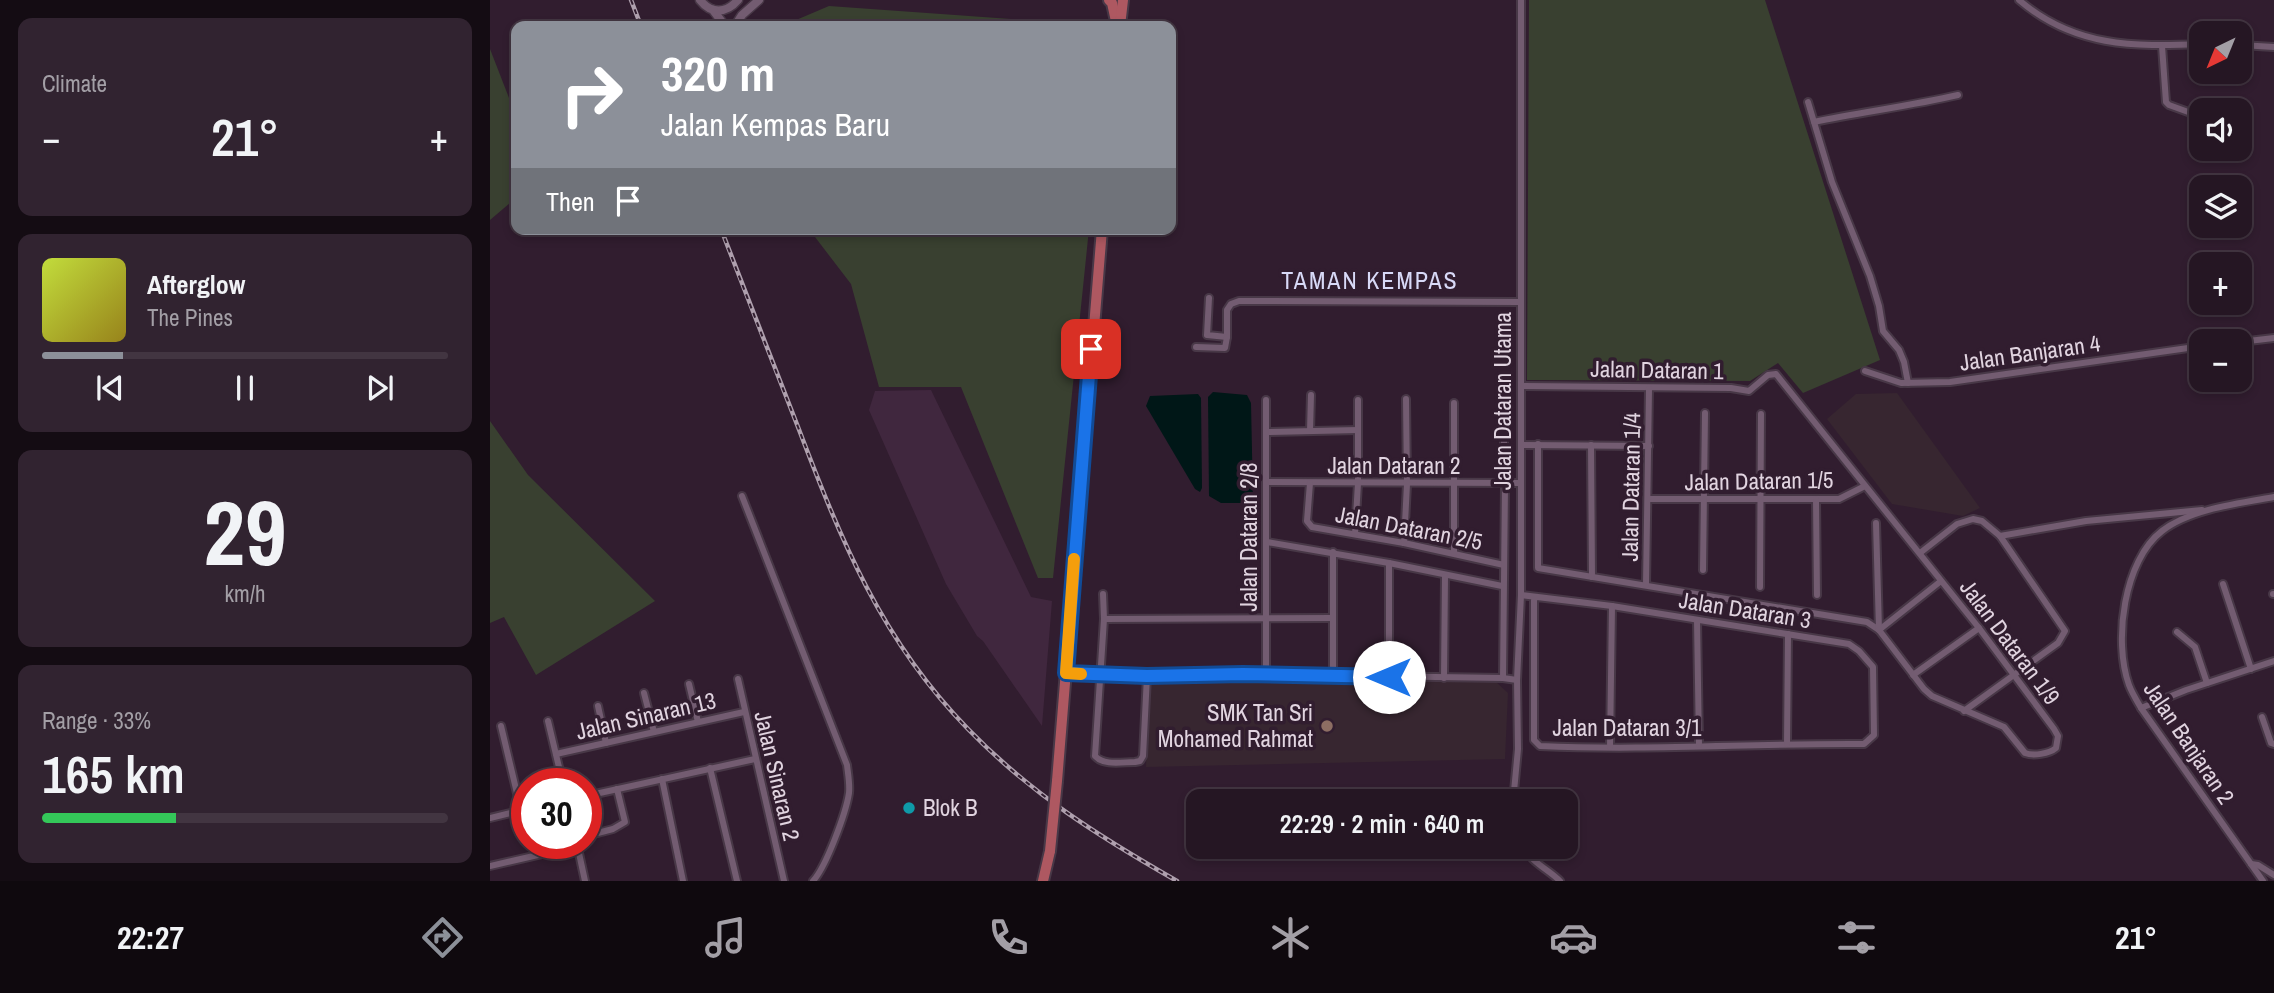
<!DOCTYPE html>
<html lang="en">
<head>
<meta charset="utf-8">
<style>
  :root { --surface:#251623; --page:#312330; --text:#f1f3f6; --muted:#a39fa6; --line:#423541; --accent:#8c9099 }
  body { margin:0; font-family:"Archivo Narrow",sans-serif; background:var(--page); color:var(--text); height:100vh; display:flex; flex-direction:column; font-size:26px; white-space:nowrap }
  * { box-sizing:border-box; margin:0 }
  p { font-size:23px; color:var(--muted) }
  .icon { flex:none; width:38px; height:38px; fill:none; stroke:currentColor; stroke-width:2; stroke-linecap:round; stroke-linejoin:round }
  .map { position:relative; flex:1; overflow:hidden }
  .sheet { display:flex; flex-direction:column; gap:18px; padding:18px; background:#140c13; width:490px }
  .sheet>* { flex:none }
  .hud { position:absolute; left:21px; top:21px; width:665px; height:214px; border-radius:14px; box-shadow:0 4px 10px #0003,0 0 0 2px var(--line); background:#8c9099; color:#fff; overflow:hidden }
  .needle { width:46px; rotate:223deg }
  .buttons { position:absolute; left:1699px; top:21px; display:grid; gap:14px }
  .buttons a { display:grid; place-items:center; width:63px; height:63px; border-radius:14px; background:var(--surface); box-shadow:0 4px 10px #0003,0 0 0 2px var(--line); font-size:35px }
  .speed { position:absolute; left:21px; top:768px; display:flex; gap:14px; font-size:35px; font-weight:700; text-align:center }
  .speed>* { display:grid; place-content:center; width:91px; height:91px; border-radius:50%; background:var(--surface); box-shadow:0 4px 10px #0003,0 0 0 2px var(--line); line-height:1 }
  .speed .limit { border:10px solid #d22; background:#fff; color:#111 }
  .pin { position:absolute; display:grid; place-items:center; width:60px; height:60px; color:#fff; margin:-30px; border-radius:14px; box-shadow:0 4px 10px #0006 }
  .me { position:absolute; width:77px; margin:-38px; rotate:270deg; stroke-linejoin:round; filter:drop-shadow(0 0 5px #0008) }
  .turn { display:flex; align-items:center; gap:24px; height:147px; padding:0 35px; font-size:32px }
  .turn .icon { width:91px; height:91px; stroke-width:2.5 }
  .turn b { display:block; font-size:49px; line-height:60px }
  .then { display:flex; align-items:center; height:66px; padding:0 35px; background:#0003; gap:14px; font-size:26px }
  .big { font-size:52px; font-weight:600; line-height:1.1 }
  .sheet .card { flex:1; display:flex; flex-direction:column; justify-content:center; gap:10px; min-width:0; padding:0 24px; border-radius:14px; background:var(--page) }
  .sheet .dial { align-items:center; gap:0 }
  .dial b { font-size:91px; line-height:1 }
  .song { display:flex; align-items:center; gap:21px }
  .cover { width:84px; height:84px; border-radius:10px; background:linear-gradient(135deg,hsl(70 70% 55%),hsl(50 70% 35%)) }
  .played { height:7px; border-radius:4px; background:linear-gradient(90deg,var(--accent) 20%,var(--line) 20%) }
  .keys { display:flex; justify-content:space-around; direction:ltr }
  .heat { display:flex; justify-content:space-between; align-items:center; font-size:38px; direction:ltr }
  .charge { height:10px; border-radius:5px; background:linear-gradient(90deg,#34c759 33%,var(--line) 0) }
  .trip { position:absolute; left:696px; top:789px; width:392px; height:70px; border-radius:14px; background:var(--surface); box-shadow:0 4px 10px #0003,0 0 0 2px var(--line); font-weight:600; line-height:70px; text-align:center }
  .dock { display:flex; height:112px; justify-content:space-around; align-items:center; background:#0f090e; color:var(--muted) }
  .dock .icon { width:49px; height:49px }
  .dock .active { color:var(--accent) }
  .dock b { font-size:32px; color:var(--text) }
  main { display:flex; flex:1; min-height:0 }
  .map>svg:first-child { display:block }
</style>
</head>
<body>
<main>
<section class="sheet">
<div class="card"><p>Climate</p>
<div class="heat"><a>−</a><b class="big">21°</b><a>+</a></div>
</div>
<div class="card">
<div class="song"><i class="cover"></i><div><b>Afterglow</b><p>The Pines</p></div></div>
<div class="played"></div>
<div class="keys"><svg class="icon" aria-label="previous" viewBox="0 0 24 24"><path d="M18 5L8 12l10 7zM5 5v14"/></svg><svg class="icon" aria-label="pause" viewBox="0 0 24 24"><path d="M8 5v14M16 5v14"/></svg><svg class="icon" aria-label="next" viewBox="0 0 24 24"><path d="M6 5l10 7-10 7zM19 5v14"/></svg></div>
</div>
<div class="card dial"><b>29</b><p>km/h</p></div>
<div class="card"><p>Range · 33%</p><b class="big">165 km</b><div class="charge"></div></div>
</section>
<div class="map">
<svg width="1784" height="881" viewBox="0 0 1784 881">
  <rect width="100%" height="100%" fill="#311d2f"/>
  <polygon fill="#40273e" points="441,390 541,597 562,601 552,726 493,641 487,636 456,584 379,410 385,391"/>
  <g fill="#372630">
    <polygon points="1407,393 1490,508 1473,516 1402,504 1337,419 1366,394"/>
    <polygon points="659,681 1005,681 1018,693 1015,759 656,767"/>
  </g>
  <g fill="#394030">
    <polygon points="1039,0 1275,0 1390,360 1313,393 1288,363 1260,381 1037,380"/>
    <polygon points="339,6 536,20 540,26 292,26"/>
    <polygon points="0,49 26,116 26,198 0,220"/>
    <polygon points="323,229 599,229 563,578 548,578 471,387 389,387 361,284 325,237"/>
    <polygon points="0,421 38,475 165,601 46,675 14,617 0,623"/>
  </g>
  <g fill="#001717">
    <polygon points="723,392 757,395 761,403 763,500 760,503 731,503 719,496 718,397"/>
    <polygon points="708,394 711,398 712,488 710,492 705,489 656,406 660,396"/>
  </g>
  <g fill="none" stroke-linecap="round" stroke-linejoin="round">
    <defs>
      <g id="minor">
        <path d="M1529 0C1584 47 1643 47 1712 44"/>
        <polyline points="1750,45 1784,47"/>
        <polyline points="1672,46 1676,102 1679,105 1712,117"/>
        <polyline points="1318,102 1342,182 1380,276 1389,306 1393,331 1409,350 1414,362 1418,383"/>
        <path d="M1324 122C1372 112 1420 106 1468 95"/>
        <polyline points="719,298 717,335 737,337 737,310 741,304 749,301 1030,302"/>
        <polyline points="1750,342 1784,338"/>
        <polyline points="706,347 735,348 737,337"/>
        <polyline points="1375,371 1411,383 1460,382 1712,346"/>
        <path d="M1031 386 1241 388 1259 391 1278 375 1286 374 1489 628 1564 729 1568 736 1566 748C1559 754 1543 756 1535 753L1514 727 1442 696 1434 689 1389 630 1377 622 1048 568V444"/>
        <polyline points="820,431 821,395"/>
        <polyline points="777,432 868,430"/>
        <polyline points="1032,445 1159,446"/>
        <polyline points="1101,445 1102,577"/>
        <polyline points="777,482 1030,483"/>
        <polyline points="820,483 817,521 822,527 914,543 1014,565"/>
        <path d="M252 496 357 765C358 774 360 784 359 793 356 813 336 867 323 881"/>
        <polyline points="1159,499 1349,499 1375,486"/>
        <polyline points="1326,499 1327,595"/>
        <polyline points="1386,523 1389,630"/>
        <polyline points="865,534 868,483 868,400"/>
        <polyline points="1510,536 1596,521 1712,510"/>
        <polyline points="777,542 899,563 1012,586"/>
        <polyline points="914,543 917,484 916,399"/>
        <polyline points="964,553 964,403"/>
        <polyline points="1430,553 1467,524 1483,519 1492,521 1510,536 1575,631 1568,643 1474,711"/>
        <polyline points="1213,570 1215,413"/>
        <polyline points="1733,584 1761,669"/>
        <polyline points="1156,585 1159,389"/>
        <polyline points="1270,587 1271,414"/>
        <path d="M613 594 614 619 605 756C614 766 632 762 645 762L650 761 653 756 657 676"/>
        <polyline points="1783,594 1784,594"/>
        <path d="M1031 595 1122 606 1359 644 1369 651 1383 667 1384 735 1374 744C1266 743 1158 751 1050 746L1044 740V598"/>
        <polyline points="614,619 843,618"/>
        <polyline points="1207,620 1209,745"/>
        <polyline points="1389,630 1451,581"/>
        <polyline points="1687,632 1705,647 1717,683"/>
        <polyline points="576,673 657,676 753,674 1013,678 1027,680"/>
        <polyline points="776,675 776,400"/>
        <polyline points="1423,675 1489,628"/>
        <polyline points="843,676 843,552"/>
        <polyline points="899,677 899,563"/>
        <polyline points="954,678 955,576"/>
        <polyline points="1013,678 1015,484 1013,401"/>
        <polyline points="248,679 294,881"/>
        <polyline points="199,684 208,722"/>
        <polyline points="154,693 164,732"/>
        <polyline points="108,706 116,743"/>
        <polyline points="1651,708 1696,690 1784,661"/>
        <polyline points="1772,717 1781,743 1784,744"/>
        <polyline points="58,721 73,784"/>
        <polyline points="11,726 31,810"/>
        <polyline points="1297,744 1298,634"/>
        <polyline points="1120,747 1122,606"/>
        <polyline points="66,754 254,712"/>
        <polyline points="220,768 247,881"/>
        <polyline points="172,779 193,881"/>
        <polyline points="96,796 265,759"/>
        <polyline points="1023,802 1028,749 1027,680 1031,595 1031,0"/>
        <polyline points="0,818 37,809"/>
        <polyline points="96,836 123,829 135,822 127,789"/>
        <polyline points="87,844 95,881"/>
        <path d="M1034 847C1042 863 1058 869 1070 881"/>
        <polyline points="1761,864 1768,865 1784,875"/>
        <polyline points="0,866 87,846"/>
        <path d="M1773 881 1651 708C1647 701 1642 693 1639 685 1623 641 1634 560 1672 531 1700 509 1750 503 1784 497"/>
      </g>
      <g id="tertiary">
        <path d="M210 0C221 14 236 14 248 0"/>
        <polyline points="223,10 235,26"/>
        <polyline points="245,26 252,15 269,0"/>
      </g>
      <g id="primary">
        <polyline points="619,0 622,3 627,26"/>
        <polyline points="630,26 633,0"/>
        <polyline points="567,781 612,229"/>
        <polyline points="553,881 560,851"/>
      </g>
    </defs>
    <use href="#minor" stroke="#483847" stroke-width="10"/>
    <use href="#tertiary" stroke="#483847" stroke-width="11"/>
    <use href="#primary" stroke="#483847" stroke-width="14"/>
    <use href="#minor" stroke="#735c71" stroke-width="6"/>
    <use href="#tertiary" stroke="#735c71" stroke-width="8"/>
    <use href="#primary" stroke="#ae5861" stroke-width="10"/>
    <defs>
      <g id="rail">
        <polyline points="141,0 151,26"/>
        <path d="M231 229C256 295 282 361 308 427 351 540 391 640 478 729 541 794 610 837 687 881"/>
      </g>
    </defs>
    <use href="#rail" stroke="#afa0ae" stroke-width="4.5"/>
    <use href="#rail" stroke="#311d2f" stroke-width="2" stroke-dasharray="5" stroke-linecap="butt"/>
    <defs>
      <polyline id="primary-bridge" points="560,851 567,781"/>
    </defs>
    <use href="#primary-bridge" stroke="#483847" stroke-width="14" stroke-linecap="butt"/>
    <use href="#primary-bridge" stroke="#ae5861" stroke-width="10"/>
  </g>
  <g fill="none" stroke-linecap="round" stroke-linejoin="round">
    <defs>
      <polyline id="route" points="601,349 576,673 657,676 753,674 899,677"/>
    </defs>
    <use href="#route" stroke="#114b97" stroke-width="18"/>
    <use href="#route" stroke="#1a73e8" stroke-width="12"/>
    <polyline stroke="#f59e0b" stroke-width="12" points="584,559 576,673 591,674"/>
  </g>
  <circle fill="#8d6e63" stroke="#311d2f" stroke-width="2.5" cx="837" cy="726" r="7"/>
  <circle fill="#0f9aa8" stroke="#311d2f" stroke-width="2.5" cx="419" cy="808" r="7"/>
  <g text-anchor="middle" stroke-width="7" stroke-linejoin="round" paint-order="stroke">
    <g font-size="23" fill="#e1d4e0" stroke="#311d2f">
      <text transform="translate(1540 353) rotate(-8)" y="8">Jalan Banjaran 4</text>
      <text transform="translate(1167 370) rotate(1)" y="8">Jalan Dataran 1</text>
      <text transform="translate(1013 401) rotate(-90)" y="8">Jalan Dataran Utama</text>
      <text x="904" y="474">Jalan Dataran 2</text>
      <text transform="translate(1269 481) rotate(-1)" y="8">Jalan Dataran 1/5</text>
      <text transform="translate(1141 487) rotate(-89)" y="8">Jalan Dataran 1/4</text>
      <text transform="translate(919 528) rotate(11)" y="8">Jalan Dataran 2/5</text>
      <text transform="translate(759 537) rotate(-90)" y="8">Jalan Dataran 2/8</text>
      <text transform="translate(1255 610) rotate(9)" y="8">Jalan Dataran 3</text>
      <text transform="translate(1520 642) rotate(53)" y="8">Jalan Dataran 1/9</text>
      <text transform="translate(156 716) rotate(-13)" y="8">Jalan Sinaran 13</text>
      <text x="1137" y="736">Jalan Dataran 3/1</text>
      <text transform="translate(1699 743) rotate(56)" y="8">Jalan Banjaran 2</text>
      <text transform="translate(287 776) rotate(77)" y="8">Jalan Sinaran 2</text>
    </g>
    <g font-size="23" fill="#e1d4e0" stroke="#311d2f" text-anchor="end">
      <text x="823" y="721">SMK Tan Sri<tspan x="823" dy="26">Mohamed Rahmat</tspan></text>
      <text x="433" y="816" text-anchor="start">Blok B</text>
    </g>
    <g font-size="24" letter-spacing="2" fill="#d8d9f7" stroke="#311d2f">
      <text x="880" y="289">TAMAN KEMPAS</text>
    </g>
  </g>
</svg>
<div class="buttons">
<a><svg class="needle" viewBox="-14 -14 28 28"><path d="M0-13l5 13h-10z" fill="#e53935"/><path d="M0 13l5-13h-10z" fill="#a39fa6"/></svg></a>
<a><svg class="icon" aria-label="sound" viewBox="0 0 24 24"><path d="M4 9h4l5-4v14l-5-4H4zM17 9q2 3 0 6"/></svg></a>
<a><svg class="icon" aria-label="layers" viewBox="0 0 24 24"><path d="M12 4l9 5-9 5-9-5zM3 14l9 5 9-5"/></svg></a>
<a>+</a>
<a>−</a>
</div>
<div class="speed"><div class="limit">30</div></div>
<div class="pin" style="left:601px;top:349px;background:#d93025"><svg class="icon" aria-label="arrive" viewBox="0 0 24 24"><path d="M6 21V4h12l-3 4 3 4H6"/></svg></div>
<svg class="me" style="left:899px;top:677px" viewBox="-20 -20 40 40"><circle r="19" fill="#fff"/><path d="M0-13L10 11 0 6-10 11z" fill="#1a73e8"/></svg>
<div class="trip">22:29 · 2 min · 640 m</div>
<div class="hud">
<div class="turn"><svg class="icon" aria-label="right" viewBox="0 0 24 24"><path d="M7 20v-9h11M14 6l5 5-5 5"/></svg><div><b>320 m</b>Jalan Kempas Baru</div></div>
<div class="then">Then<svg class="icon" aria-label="arrive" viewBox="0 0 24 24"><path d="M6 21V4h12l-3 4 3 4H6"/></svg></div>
</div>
</div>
</main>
<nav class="dock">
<b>22:27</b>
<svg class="icon active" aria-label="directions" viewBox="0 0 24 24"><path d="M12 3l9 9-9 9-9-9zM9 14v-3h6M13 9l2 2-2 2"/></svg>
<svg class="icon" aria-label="music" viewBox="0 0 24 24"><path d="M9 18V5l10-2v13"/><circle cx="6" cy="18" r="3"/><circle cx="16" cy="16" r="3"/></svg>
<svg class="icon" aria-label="phone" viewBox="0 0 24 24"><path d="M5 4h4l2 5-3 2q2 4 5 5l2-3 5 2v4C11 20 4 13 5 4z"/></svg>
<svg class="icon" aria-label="climate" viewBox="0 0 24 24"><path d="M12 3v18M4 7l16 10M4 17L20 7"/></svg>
<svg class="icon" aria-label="car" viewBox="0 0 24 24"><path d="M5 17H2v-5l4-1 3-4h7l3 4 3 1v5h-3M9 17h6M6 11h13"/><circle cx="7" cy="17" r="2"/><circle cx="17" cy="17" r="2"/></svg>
<svg class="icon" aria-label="filters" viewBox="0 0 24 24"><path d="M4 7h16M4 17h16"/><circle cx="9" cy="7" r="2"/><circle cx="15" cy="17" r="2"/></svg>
<b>21°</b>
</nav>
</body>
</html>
